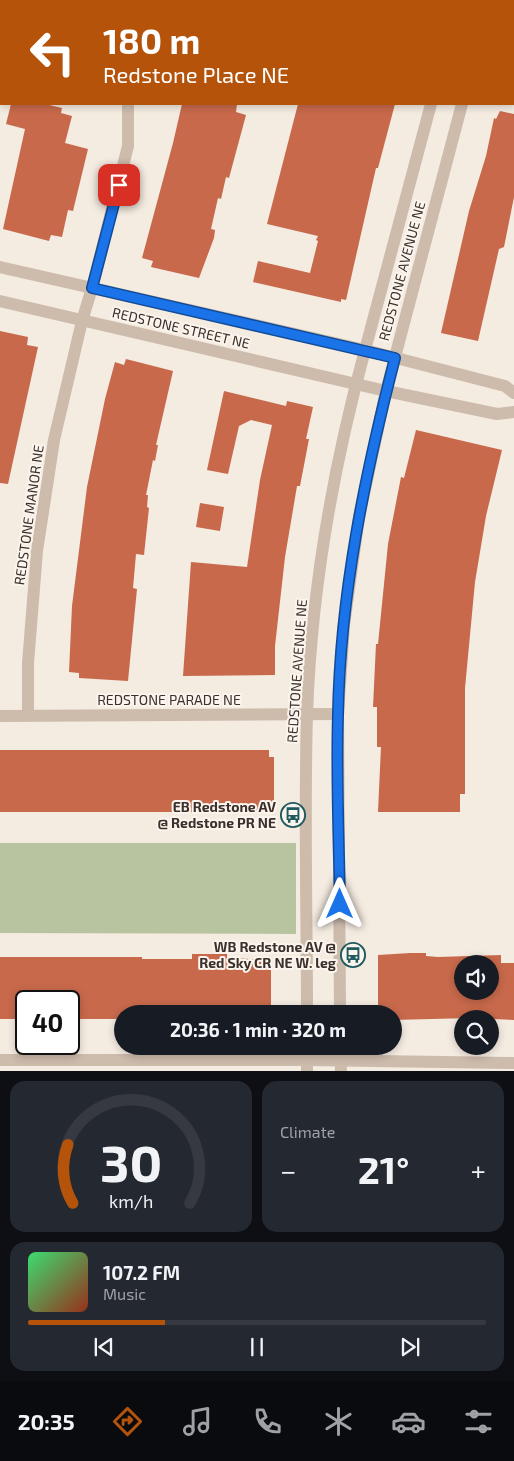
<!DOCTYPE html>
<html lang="en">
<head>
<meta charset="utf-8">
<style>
  :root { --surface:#171b24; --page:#242831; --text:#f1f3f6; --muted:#9ea1a6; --line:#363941; --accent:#b45309 }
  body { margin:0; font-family:"Exo 2",sans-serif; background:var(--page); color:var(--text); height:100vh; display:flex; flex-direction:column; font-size:19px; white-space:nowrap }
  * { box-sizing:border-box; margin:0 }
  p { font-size:16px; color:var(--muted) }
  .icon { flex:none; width:28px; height:28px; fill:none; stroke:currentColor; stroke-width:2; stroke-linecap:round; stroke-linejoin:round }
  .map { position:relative; height:1071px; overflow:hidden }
  .details { display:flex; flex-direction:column; gap:10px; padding:10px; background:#0d0f14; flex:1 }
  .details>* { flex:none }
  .banner { position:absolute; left:0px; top:0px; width:515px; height:105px; box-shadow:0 2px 8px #0003; background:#b45309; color:#fff; overflow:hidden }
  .fabs { position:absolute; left:454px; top:955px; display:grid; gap:10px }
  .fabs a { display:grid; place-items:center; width:45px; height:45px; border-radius:50%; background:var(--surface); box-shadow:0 2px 8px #0003; font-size:25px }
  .speed { position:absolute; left:15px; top:990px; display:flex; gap:10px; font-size:25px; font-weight:700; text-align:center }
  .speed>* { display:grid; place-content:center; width:65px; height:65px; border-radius:50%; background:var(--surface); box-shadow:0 2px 8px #0003; line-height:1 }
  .speed .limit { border:2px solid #111; border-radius:8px; background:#fff; color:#111 }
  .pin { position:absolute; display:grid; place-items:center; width:42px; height:42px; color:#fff; margin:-21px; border-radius:10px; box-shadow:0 2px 8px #0006 }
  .me { position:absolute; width:55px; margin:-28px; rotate:0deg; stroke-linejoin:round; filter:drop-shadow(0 0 4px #0008) }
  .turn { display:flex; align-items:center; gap:18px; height:105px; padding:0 20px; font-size:22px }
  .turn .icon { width:65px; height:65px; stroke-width:2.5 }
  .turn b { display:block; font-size:35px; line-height:42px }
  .big { font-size:38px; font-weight:700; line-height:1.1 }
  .details .card { flex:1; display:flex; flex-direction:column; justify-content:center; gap:8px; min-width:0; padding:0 18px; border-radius:15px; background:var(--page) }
  .details .dial { align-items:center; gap:0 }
  .dial svg { height:130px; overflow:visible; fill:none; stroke:var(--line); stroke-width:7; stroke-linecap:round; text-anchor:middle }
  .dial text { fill:var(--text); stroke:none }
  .song { display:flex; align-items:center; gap:15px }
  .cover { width:60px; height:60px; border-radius:8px; background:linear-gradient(135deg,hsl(140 70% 55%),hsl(10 70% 35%)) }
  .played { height:5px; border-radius:2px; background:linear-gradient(90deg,var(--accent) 30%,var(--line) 30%) }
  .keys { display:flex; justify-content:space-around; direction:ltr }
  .heat { display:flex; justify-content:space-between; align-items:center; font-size:28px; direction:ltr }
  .details .tiles { flex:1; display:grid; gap:10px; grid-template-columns:1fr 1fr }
  .card:last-child { grid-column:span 2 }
  .trip { position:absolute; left:114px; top:1005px; width:288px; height:50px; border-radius:25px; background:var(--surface); box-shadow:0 2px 8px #0003; font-weight:700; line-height:50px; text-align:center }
  .tabs { display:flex; height:80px; justify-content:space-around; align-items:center; background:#090b0e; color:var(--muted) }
  .tabs .icon { width:35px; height:35px }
  .tabs .on { color:var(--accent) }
  .tabs b { font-size:22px; color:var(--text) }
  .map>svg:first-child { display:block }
</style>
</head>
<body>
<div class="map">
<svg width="514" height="1071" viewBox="0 0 514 1071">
  <rect width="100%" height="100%" fill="#f4ebe1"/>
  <polygon fill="#b8c4a0" points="0,843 296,843 296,934 0,933"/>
  <g fill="#c8694b" fill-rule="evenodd">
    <polygon points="11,104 45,104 62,108 61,113 72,116 65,143 88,149 73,211 68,210 62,237 51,235 49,241 3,229 25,129 6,124"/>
    <polygon points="182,104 237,104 236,112 246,115 229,178 226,177 221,199 218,198 211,229 215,230 214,238 199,278 151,267 153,261 142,258 173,143"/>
    <polygon points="298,104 395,104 378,168 376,168 346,300 341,299 341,302 253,282 258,261 310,273 318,241 316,240 318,236 267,224"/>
    <polygon points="500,111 514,114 514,197 504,247 499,249 478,341 441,333 469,211 486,156 494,118 496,119"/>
    <polygon points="0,331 28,337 27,345 38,347 8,484 0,483"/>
    <polygon points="126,359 173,371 156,445 158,445 155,461 153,460 146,495 148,495 147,507 149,508 144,555 136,554 133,588 137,589 128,681 79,678 79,673 69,672 72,606 87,487 105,399 115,362 124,365"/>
    <polygon points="224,391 286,406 287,401 313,407 306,439 309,439 300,486 297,486 285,557 275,646 275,675 183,676 191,562 247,567 260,480 272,425 251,420 239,426 228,474 207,470"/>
    <polygon points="416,430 502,450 486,516 475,582 465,688 465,794 460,794 460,812 378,812 381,747 377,747 377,707 373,707 376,644 378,644 388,544 401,477 404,478"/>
    <polygon points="200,503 224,507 220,531 196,527"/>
    <polygon points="0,750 269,750 269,757 274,757 274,806 261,806 261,812 0,812"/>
    <path d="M410 953H426V956L438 957 501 955V963H514V1020L472 1018 392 1020V1014H383V1009H378V955ZM462 964H490V991H462Z"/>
    <polygon points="192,954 227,954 227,958 271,960 271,1008 266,1008 266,1014 122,1014 122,1019 69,1019 69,1001 26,1001 26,1019 0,1019 0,957 142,957 142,959 192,959"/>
  </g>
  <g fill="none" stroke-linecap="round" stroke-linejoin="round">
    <g stroke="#cdbbac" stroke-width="12">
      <polyline points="458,1 458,0"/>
      <polyline points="365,350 431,104"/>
      <polyline points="28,715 28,663 37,551 54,440 82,321 92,288 128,146 128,104"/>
      <polyline points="0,716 338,714"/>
      <polyline points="0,1060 307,1060 514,1063"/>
    </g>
    <g stroke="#cdbbac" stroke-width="12">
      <polyline points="489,1 489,0"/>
      <polyline points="0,267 365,350 505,386 514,393"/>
      <polyline points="0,301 386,391 497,414 514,412"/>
      <path d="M307 1014C307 914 304 814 307 715 311 593 333 468 365 350"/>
      <polyline points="340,1014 338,714 344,625 359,517 386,391 462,104"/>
      <polyline points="307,1046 307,1071"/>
      <polyline points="340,1046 341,1071"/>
    </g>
  </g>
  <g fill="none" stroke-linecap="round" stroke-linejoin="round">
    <defs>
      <path id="route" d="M119 185 92 288 395 358C365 474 340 595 338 715 336 778 339 841 340 904"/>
    </defs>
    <use href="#route" stroke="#114b97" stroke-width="12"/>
    <use href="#route" stroke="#1a73e8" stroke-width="9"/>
  </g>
  <defs>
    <symbol id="bus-ring" viewBox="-11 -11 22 22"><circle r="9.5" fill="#fbf5ee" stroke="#1f5a5e" stroke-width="1.5"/><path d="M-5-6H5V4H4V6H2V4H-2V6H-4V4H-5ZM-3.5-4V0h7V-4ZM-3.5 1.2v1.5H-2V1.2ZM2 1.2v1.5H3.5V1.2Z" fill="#1f5a5e"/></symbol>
  </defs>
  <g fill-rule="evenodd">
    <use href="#bus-ring" x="279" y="801" width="28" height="28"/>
    <use href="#bus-ring" x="339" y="941" width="28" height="28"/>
  </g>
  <g text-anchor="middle" stroke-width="4" stroke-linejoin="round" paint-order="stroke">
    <g font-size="14" fill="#3b302b" stroke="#fbf5ee">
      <text transform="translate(402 271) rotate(-75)" y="5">REDSTONE AVENUE NE</text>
      <text transform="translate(181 328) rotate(13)" y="5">REDSTONE STREET NE</text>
      <text transform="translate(29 515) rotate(-82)" y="5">REDSTONE MANOR NE</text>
      <text transform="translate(297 671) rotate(-86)" y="5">REDSTONE AVENUE NE</text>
      <text x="169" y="705">REDSTONE PARADE NE</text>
    </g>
    <g font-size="14" font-weight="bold" fill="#3b302b" stroke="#fbf5ee" text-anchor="end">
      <text x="276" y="812">EB Redstone AV<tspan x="276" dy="16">@ Redstone PR NE</tspan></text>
      <text x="336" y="952">WB Redstone AV @<tspan x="336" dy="16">Red Sky CR NE W. leg</tspan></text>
    </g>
  </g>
</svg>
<div class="fabs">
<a><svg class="icon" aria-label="sound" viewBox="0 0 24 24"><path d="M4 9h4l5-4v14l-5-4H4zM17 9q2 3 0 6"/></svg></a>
<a><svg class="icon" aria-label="search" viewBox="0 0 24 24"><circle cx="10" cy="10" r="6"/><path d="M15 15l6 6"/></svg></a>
</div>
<div class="speed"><div class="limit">40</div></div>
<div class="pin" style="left:119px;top:185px;background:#d93025"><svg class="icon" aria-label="arrive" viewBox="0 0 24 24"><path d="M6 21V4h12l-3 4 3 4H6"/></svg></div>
<svg class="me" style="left:340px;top:904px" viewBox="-20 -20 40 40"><path d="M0-17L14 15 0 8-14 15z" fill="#1a73e8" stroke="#fff" stroke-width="4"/></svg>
<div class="trip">20:36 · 1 min · 320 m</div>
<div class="banner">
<div class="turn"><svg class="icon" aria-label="left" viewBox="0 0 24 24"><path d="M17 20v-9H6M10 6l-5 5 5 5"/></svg><div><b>180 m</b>Redstone Place NE</div></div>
</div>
</div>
<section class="details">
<div class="tiles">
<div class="card dial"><svg viewBox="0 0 100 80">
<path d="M14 69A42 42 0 1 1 86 69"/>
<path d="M14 69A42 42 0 0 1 11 33" stroke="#b45309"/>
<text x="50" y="56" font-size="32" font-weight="700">30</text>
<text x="50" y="72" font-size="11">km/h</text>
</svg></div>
<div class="card"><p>Climate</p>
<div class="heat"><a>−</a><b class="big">21°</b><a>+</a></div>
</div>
<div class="card">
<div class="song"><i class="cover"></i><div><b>107.2 FM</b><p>Music</p></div></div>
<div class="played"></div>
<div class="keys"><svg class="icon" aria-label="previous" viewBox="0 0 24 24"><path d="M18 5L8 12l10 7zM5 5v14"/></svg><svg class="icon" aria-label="pause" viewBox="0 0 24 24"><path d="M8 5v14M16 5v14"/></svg><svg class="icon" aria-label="next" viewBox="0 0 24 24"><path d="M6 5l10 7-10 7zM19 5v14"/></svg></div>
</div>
</div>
</section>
<nav class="tabs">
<b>20:35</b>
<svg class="icon on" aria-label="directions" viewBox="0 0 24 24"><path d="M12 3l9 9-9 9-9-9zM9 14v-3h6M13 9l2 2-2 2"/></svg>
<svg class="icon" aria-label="music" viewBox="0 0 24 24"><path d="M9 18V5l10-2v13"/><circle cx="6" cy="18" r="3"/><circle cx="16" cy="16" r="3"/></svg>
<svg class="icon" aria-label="phone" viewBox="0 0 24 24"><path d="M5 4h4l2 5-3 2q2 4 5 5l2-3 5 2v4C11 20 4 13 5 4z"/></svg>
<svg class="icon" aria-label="climate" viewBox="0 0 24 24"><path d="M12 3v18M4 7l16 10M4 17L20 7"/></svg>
<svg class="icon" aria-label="car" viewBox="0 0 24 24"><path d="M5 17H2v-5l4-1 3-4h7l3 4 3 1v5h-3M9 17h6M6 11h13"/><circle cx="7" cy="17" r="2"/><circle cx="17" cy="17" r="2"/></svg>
<svg class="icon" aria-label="filters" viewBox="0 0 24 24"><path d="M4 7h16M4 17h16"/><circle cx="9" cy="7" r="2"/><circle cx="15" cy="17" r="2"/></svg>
</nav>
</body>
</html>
